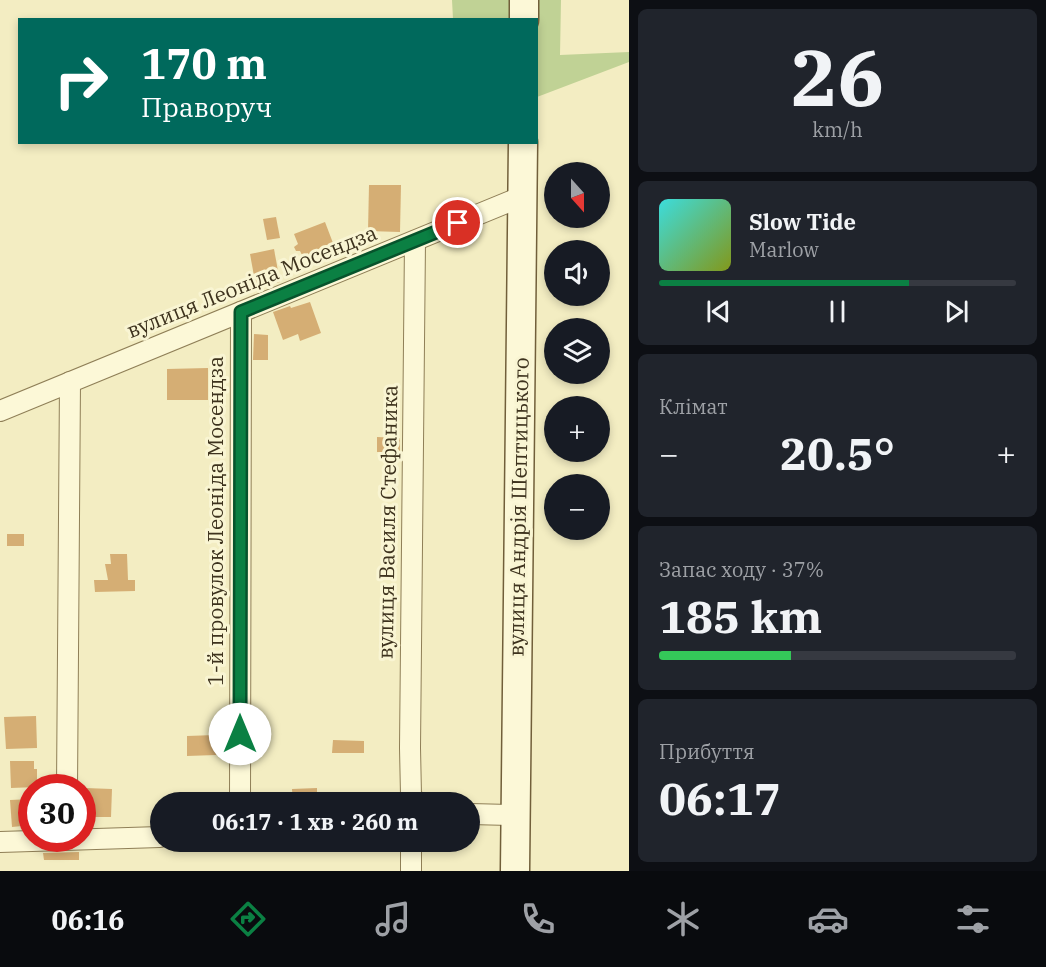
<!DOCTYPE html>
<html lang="uk">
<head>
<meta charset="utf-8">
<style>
  :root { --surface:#171b24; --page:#20242c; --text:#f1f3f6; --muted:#9ea1a6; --line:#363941; --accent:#0b8043 }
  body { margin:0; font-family:"IBM Plex Serif",serif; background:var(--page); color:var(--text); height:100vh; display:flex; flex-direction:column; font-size:22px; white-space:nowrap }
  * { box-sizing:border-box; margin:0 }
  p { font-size:20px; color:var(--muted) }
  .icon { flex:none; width:33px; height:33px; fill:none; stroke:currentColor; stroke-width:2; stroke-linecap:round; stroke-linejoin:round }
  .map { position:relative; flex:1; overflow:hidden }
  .drawer { display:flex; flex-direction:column; gap:9px; padding:9px; background:#0d0f14; width:417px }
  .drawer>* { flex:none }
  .hud { position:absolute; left:18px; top:18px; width:520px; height:126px; border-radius:0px; box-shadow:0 3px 9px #0003; background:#00695c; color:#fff; overflow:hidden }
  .needle { width:39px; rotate:159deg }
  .buttons { position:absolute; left:544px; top:162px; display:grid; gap:12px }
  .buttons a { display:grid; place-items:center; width:66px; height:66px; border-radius:50%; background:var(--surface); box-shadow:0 3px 9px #0003; font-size:30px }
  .speed { position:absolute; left:18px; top:774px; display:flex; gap:12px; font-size:30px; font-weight:700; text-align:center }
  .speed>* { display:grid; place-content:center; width:78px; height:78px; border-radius:50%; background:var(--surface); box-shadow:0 3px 9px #0003; line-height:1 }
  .speed .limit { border:9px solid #d22; background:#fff; color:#111 }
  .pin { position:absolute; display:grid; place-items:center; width:51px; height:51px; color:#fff; margin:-26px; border:3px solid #fff; border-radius:50%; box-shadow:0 2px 6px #0007 }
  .me { position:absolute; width:66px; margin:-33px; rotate:0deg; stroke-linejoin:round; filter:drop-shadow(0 0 4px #0008) }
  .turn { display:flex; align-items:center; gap:21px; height:126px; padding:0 24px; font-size:27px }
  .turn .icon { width:78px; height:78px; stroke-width:2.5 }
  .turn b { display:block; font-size:42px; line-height:51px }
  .big { font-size:45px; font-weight:700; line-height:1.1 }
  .drawer .widget { flex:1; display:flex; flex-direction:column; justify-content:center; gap:9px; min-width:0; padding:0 21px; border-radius:9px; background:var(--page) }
  .drawer .dial { align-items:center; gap:0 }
  .dial b { font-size:78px; line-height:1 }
  .song { display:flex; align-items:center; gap:18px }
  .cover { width:72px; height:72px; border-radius:9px; background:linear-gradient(135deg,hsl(180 70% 55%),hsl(70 70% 35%)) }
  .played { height:6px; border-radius:3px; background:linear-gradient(90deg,var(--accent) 70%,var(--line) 70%) }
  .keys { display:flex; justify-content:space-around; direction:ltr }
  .heat { display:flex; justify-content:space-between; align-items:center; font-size:33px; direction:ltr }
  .charge { height:9px; border-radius:4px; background:linear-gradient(90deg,#34c759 37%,var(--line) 0) }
  .trip { position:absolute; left:150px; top:792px; width:330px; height:60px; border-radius:30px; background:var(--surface); box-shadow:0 3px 9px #0003; font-weight:700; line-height:60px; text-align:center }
  .tabs { display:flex; height:96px; justify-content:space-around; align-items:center; background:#090b0e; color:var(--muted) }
  .tabs .icon { width:42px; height:42px }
  .tabs .selected { color:var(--accent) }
  .tabs b { font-size:27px; color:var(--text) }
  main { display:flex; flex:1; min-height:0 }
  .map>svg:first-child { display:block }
</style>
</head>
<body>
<main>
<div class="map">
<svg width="629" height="871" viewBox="0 0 629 871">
  <rect width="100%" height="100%" fill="#f3edc2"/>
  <polygon fill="#c0d295" points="452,0 561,0 560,55 629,52 629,62 537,97 537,20 453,19"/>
  <g fill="#d5ae74">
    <polygon points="369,185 401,185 400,232 368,231"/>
    <polygon points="276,217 280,238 267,240 263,219"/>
    <polygon points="325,222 333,243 316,250 318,254 310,258 308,253 302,255 300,251 296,251 294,247 298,244 294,234"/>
    <polygon points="274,249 280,282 256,287 250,254"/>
    <polygon points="310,302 321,333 300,341 298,334 283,340 273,312 290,306 291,308"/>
    <polygon points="254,334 268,335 268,360 253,360"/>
    <polygon points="208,368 208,400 167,400 167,369"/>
    <polygon points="377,437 400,438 400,452 377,452"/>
    <rect x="7" y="534" width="17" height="12"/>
    <polygon points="110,554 127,554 128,580 135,580 135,591 95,592 94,580 108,580 105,564 111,564"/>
    <polygon points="36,716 37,748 6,749 4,717"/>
    <polygon points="215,735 216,755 187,756 187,736"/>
    <polygon points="333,740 364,741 364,753 332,753"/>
    <polygon points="10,761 34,761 34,769 37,769 37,787 11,788"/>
    <polygon points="85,788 112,789 111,817 84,817"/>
    <polygon points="317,788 317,802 293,802 292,789"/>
    <polygon points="32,799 32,825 12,827 10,800"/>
    <polygon points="79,852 79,860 44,860 43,853"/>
  </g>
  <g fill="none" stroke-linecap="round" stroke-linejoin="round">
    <defs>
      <g id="street">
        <polyline points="415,241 410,748 411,795 416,802"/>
        <polyline points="0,411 523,196"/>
        <polyline points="67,788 70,382"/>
        <polyline points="240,802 241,312"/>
        <polyline points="470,814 515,815"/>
        <polyline points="0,842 160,837"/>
        <polyline points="411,871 411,842"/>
      </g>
      <g id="secondary">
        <polyline points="524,20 524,0"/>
        <polyline points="515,871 523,142"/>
      </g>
    </defs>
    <use href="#street" stroke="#8f7f57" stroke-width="22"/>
    <use href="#secondary" stroke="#715f3a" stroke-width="31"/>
    <use href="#street" stroke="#fcf8d7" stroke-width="20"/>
    <use href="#secondary" stroke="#fcf8d7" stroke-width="28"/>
  </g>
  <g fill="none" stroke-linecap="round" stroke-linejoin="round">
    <defs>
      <polyline id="route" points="240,734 241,312 458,223"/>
    </defs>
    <use href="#route" stroke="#07532c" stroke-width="15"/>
    <use href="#route" stroke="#0b8043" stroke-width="10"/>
  </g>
  <g text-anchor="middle" stroke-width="6" stroke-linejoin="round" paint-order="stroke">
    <g font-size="21" fill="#3d321d" stroke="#f9f5d3">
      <text transform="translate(252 282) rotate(-22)" y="7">вулиця Леоніда Мосендза</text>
      <text transform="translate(519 507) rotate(-89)" y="7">вулиця Андрія Шептицького</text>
      <text transform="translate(216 521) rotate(-90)" y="7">1-й провулок Леоніда Мосендза</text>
      <text transform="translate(388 522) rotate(-89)" y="7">вулиця Василя Стефаника</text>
    </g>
  </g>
</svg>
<div class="buttons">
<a><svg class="needle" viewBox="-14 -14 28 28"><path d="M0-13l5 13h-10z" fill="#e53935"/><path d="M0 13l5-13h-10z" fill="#9ea1a6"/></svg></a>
<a><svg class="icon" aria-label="sound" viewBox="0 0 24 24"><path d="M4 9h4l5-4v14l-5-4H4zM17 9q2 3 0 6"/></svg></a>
<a><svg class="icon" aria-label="layers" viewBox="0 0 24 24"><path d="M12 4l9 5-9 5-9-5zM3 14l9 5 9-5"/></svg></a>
<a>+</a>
<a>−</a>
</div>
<div class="speed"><div class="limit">30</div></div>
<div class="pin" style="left:458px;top:223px;background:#d93025"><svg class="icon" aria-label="arrive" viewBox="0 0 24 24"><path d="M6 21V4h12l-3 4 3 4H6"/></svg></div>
<svg class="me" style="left:240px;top:734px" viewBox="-20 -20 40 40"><circle r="19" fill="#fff"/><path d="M0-13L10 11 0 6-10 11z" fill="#0b8043"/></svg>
<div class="trip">06:17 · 1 хв · 260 m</div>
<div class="hud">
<div class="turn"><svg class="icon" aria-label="right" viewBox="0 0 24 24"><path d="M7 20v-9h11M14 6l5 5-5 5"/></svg><div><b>170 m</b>Праворуч</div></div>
</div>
</div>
<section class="drawer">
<div class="widget dial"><b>26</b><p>km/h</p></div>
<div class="widget">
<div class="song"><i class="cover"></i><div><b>Slow Tide</b><p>Marlow</p></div></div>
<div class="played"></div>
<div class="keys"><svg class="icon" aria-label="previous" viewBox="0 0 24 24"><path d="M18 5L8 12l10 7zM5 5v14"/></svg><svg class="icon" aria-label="pause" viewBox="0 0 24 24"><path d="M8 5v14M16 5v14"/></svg><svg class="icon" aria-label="next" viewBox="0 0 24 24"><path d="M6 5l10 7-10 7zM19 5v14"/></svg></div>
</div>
<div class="widget"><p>Клімат</p>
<div class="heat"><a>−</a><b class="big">20.5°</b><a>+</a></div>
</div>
<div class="widget"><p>Запас ходу · 37%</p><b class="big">185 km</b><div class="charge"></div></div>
<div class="widget"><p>Прибуття</p><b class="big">06:17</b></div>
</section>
</main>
<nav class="tabs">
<b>06:16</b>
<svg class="icon selected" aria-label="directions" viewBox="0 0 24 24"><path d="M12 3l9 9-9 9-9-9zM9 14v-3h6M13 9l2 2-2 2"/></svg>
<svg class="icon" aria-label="music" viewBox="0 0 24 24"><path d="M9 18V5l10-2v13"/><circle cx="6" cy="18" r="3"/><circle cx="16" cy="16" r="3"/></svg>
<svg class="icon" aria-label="phone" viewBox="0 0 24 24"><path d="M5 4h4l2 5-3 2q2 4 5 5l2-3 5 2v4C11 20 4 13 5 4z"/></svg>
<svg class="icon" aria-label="climate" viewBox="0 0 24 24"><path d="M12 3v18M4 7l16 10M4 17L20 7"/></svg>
<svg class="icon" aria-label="car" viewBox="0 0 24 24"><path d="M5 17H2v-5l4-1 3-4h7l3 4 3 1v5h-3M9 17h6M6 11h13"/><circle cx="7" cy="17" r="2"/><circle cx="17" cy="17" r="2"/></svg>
<svg class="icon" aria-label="filters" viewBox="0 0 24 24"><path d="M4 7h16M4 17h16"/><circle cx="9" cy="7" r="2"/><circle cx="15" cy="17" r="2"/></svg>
</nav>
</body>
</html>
